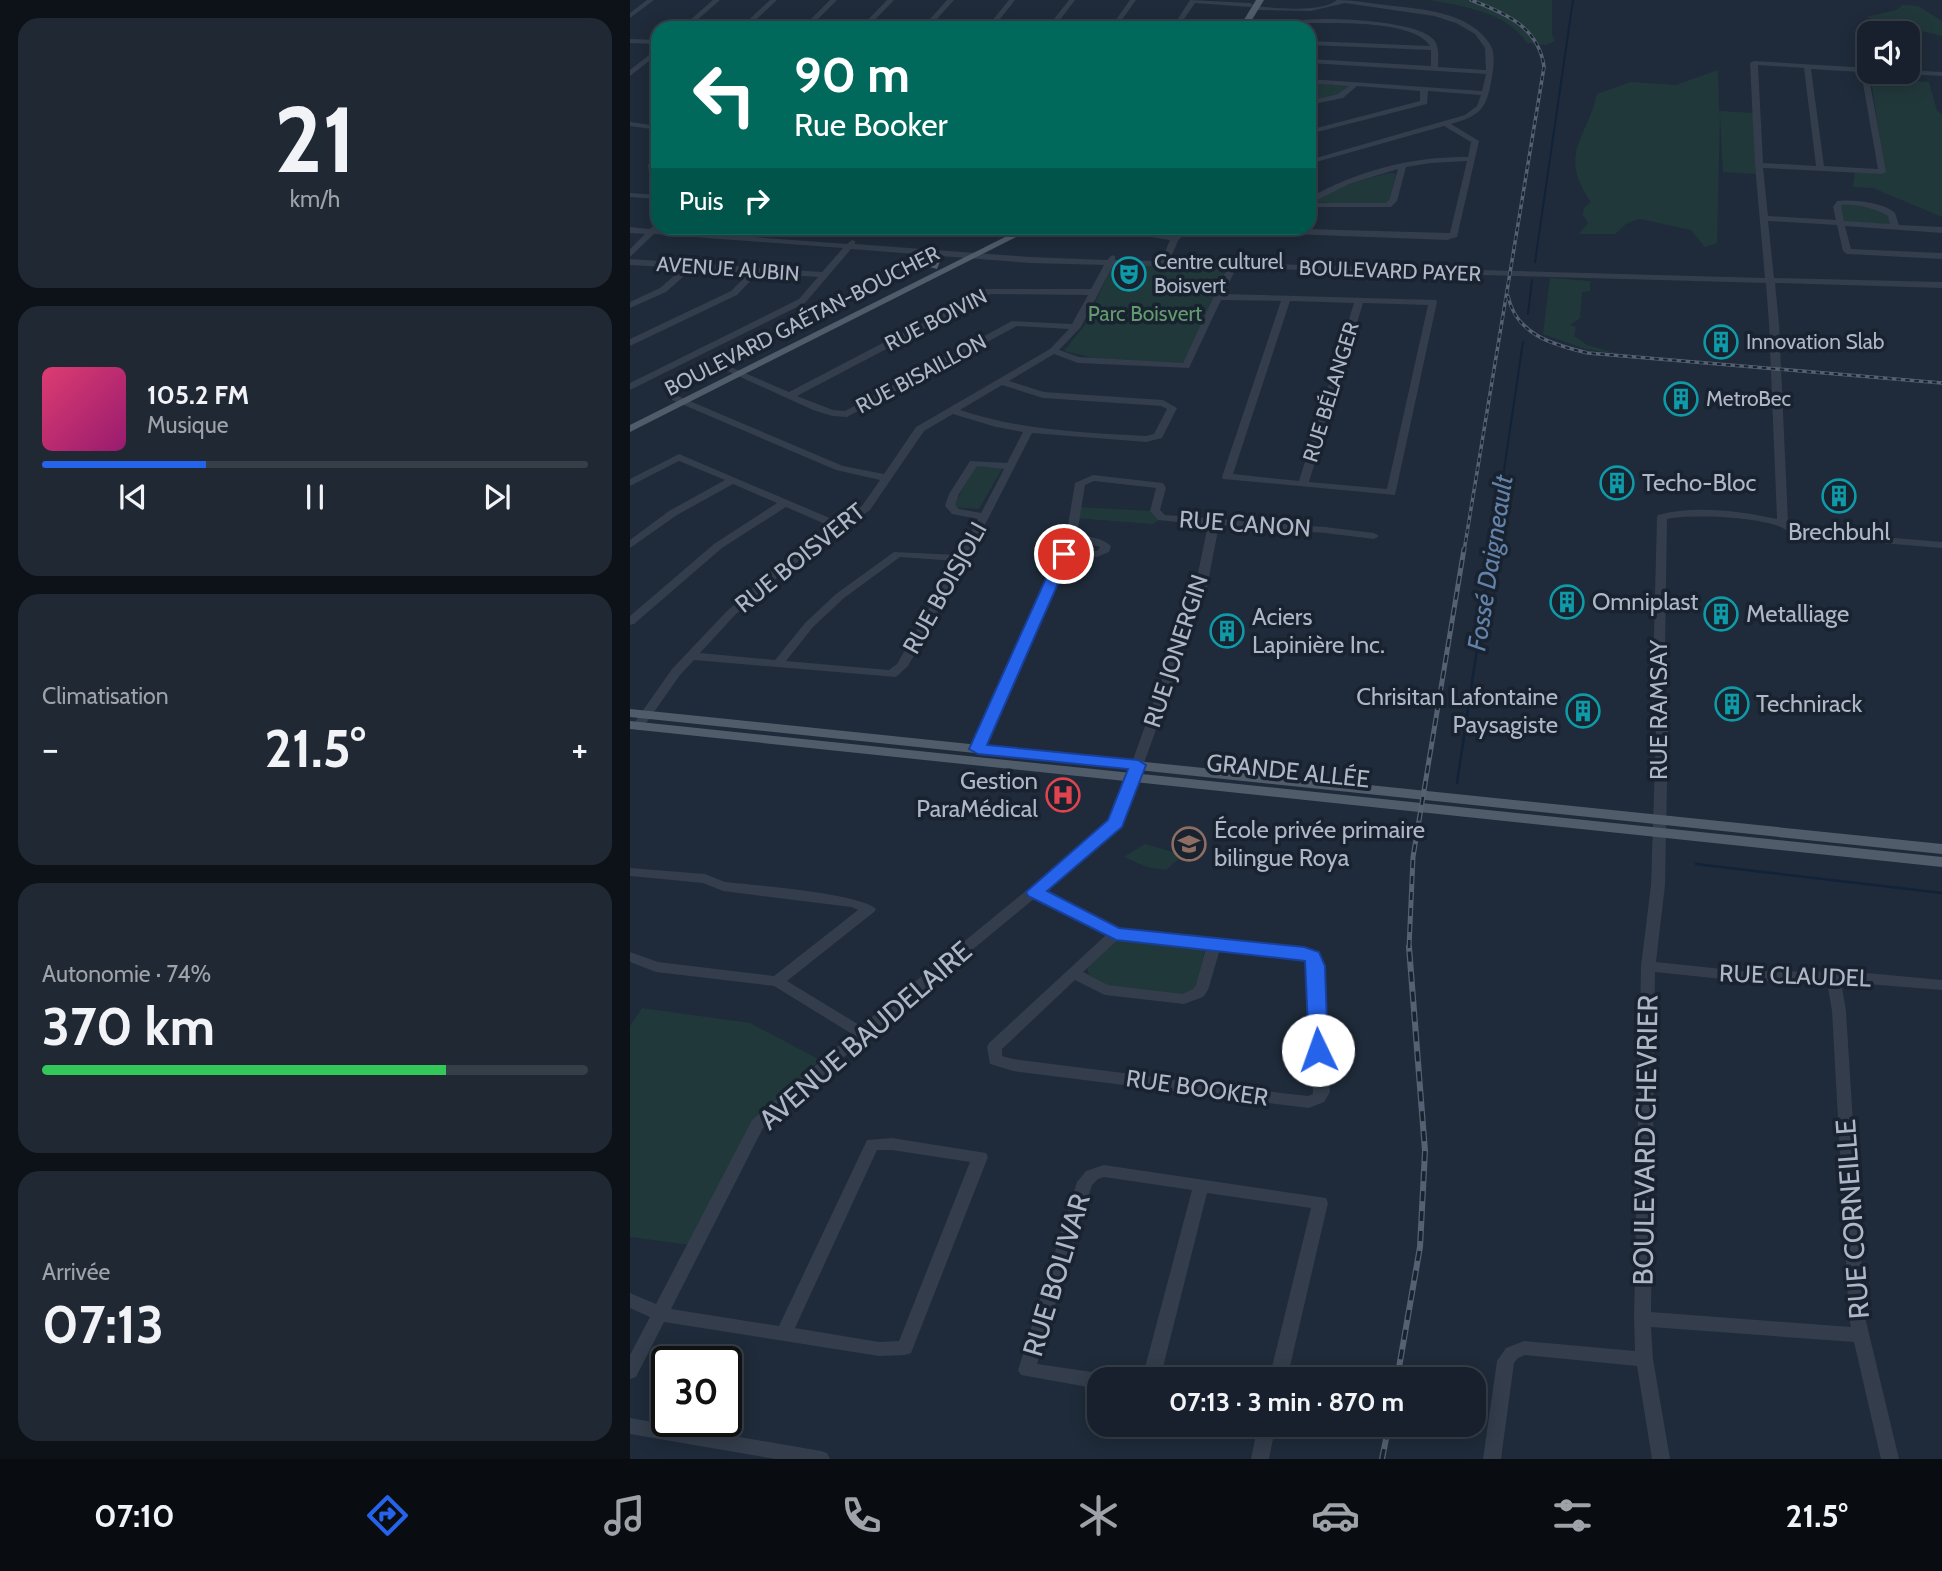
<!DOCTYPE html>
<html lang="fr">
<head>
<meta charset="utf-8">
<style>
  :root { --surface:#17202c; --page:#202834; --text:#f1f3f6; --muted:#9ea3a9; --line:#363e48; --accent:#2563eb }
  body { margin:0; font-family:Cabin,sans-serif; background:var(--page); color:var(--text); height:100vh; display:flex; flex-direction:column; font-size:26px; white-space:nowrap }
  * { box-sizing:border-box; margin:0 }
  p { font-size:23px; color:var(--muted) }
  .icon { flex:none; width:38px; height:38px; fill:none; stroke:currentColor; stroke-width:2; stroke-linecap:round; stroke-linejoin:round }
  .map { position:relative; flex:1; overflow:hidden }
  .side { display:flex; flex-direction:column; gap:18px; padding:18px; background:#0d1218; width:630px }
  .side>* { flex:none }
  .hud { position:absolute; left:21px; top:21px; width:665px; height:214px; border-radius:21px; box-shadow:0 4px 18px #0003,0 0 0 2px var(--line); background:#00695c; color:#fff; overflow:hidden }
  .tools { position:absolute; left:1227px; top:21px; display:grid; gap:14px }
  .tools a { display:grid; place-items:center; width:63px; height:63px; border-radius:14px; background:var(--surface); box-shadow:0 4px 18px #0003,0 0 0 2px var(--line); font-size:35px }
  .speed { position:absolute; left:21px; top:1346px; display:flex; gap:14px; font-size:35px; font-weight:700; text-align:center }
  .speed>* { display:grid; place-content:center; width:91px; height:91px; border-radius:50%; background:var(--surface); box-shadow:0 4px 18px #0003,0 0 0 2px var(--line); line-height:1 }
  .speed .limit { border:4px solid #111; border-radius:10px; background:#fff; color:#111 }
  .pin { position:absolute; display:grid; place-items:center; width:60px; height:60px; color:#fff; margin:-30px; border:4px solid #fff; border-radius:50%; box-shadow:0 2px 7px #0007 }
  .me { position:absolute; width:77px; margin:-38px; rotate:357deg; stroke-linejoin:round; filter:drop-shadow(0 0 5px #0008) }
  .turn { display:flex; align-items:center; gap:24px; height:147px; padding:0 28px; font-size:32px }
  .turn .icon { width:91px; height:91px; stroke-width:2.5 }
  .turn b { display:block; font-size:49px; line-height:60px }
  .then { display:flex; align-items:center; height:66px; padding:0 28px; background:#0003; gap:14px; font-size:26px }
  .big { font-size:52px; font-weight:800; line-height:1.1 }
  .side .card { flex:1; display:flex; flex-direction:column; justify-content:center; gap:10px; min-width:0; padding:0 24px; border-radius:21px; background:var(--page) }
  .side .dial { align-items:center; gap:0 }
  .dial b { font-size:91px; line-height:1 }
  .song { display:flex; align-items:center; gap:21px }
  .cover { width:84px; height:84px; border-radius:10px; background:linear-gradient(135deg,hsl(340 70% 55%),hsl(320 70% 35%)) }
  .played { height:7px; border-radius:4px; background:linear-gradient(90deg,var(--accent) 30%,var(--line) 30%) }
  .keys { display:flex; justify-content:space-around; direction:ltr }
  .heat { display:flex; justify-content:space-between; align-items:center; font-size:38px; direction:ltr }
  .charge { height:10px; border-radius:5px; background:linear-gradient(90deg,#34c759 74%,var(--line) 0) }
  .trip { position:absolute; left:457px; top:1367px; width:399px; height:70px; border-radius:21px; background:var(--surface); box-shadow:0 4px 18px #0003,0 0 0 2px var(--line); font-weight:800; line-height:70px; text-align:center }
  .menu { display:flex; height:112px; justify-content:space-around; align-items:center; background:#090d12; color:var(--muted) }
  .menu .icon { width:49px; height:49px }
  .menu .current { color:var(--accent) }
  .menu b { font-size:32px; color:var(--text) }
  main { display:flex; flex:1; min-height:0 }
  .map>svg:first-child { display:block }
</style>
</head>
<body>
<main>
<section class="side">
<div class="card dial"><b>21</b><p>km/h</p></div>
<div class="card">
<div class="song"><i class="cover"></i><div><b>105.2 FM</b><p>Musique</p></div></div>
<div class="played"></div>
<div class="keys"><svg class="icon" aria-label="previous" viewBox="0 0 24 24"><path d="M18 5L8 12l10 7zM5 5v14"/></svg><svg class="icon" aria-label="pause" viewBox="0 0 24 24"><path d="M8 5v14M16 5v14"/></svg><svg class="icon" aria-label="next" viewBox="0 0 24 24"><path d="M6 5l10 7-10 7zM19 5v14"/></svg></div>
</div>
<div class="card"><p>Climatisation</p>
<div class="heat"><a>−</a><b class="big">21.5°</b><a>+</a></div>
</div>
<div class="card"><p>Autonomie · 74%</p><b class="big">370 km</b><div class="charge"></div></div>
<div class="card"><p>Arrivée</p><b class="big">07:13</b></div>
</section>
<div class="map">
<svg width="1312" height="1459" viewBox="0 0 1312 1459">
  <rect width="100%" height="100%" fill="#1f2b3a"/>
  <g fill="#21383b">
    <path d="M799 0H922V34L925 41 916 45 897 43C877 12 833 6 799 0Z"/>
    <polygon points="1273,5 1288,6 1312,21 1312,36 1236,17 1266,10"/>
    <path d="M1088 70 1089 111 1123 113 1126 174 1093 172 1090 112 1087 243 1075 247 1061 230 1010 219 997 223 985 234H949L958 223 953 215 954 208 961 202C928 153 956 141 967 94L1001 82 1046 85Z"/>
    <polygon points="1241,79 1299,82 1307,111 1312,114 1312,217 1243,188 1223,187 1225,172 1255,173"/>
    <polygon points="679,83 717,85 719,87 714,92 679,102"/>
    <polygon points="759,173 766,174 758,203 750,206 684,202 718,184"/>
    <polygon points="1210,203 1238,204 1262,215 1265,226 1211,223"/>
    <polygon points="483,264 597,268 555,362 548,365 469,359 434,351 454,326"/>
    <polygon points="920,278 960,281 960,291 952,292 950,318 940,325 946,327 944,336 957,345 988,354 955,349 913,334"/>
    <polygon points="346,465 372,469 349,509 323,507"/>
    <polygon points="447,507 520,511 531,519 523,524 445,518"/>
    <polygon points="515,844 553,855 536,870 517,867 494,857"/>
    <polygon points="489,939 575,949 566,987 554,995 477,986 459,975 457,968"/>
    <polygon points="12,1008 120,1023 190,1060 121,1122 61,1245 0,1237 0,1026"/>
  </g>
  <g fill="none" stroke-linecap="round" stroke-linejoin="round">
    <g stroke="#122238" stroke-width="2">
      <polyline points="905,262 943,0"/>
      <polyline points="898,314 902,280"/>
      <polyline points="862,551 893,342"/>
    </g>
    <g stroke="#122238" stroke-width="2.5">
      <polyline points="827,783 862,549"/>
      <polyline points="1066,864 1312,893"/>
    </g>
    <g fill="#333d4b" fill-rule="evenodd">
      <polygon points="17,0 24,0 0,18 0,13"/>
      <polygon points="83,0 90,0 58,28 51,28"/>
      <polygon points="140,0 147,0 117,28 110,28"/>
      <polygon points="200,0 207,0 179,28 172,28"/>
      <polygon points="257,0 264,0 237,28 230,28"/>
      <polygon points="317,0 324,0 299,28 292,28"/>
      <polygon points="379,0 385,0 366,24 388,26 391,28 356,28"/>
      <polygon points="439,0 445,0 424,28 417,28"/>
      <polygon points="500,0 506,0 486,28 480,28"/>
      <polygon points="560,0 620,3 623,5 620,7 565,3 548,28 542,28"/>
      <path d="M707 0C723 0 739 3 755 5 790 9 841 11 861 46 866 55 863 72 861 82 856 111 848 116 821 124L849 141 827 237 817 240 585 231 581 228H637L820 233 837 161 801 163 776 167 767 201 761 207H679V198C727 171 782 156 838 157L841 142 814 126 679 164V160L835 115 847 106 851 95 798 91 797 104 679 134V130L790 101V91L727 86 713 98 679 105V101L708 94 719 86 679 83V79L852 91 856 74 679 63V59L801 66V50L679 45V41L800 46C783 19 704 24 675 23L673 22V20C698 17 788 20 804 40 810 48 808 58 808 67L856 70 855 48 845 34 826 23 804 16 715 3 681 11 624 10 621 8 624 6C646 8 691 13 707 0ZM768 169 759 200 756 203H682L719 184Z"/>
      <polygon points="0,39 28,40 28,44 0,43"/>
      <polygon points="28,48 28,54 0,76 0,70"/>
      <path d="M1124 61 1239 68 1241 72H1238L1256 172 1252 174 1133 168 1138 216 1206 220 1203 207 1207 201C1221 199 1254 202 1265 213 1266 215 1268 223 1269 225L1312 227V233L1215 226 1221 249 1312 253V259L1217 254 1213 251 1207 225 1138 221 1144 278 1312 282V288L1145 283 1149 324 1158 522 1170 530 1312 542V548L1167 536C1160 534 1155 528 1148 526 1122 517 1064 514 1037 519L1034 712 1038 720V733L1035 885 1026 962 1111 971 1226 972 1312 980V990L1211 982 1216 1011 1235 1317 1269 1459H1251L1224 1342 1021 1327 1023 1359 1040 1459H1022L1007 1366 895 1355 888 1358 884 1363 871 1459H853L867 1361 876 1348 894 1341 1005 1351 1004 1319 1011 966 1021 885 1026 733V720L1022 712 1027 517 1028 515C1065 505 1110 511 1147 519L1139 324 1136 283 606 268 594 294 806 300 807 302 765 495 593 479 592 477 651 301 591 300 559 368 448 363 424 354 379 381 414 392 533 400 547 408 532 438 516 442 402 433 338 558 278 666 266 677 64 660 50 675 12 729 8 730 2 726 42 669 97 611 144 569 202 527 156 507 92 548 4 624 0 625V616L84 544 147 503 103 484 47 515 0 548V540L39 511 95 480 49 461 0 486V479L49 454 209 522 232 506 250 480 206 470 42 400V396H48L213 466 254 474 286 427 420 349 439 329 387 326 217 417 202 416 183 410 95 370 97 368H103L159 392 356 289H461L474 265 400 263 221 249 175 303 0 390V383L169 299 188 277 128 273 107 295 0 346V339L101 291 119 273 62 269 36 292 0 308V302L30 288 53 268 0 265V259L192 272 213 248 24 234 0 257V249L15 234 0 233V227L19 229 24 226 28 230 217 244 222 240 225 241V244L400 257 477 260 482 255 485 256V260L531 261 540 240 484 231 480 228H496L544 235 556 228H565L549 239 539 261 600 263 604 260 608 263 1135 278 1125 165 1120 63ZM1128 65 1174 68 1186 166 1133 163ZM1181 69 1231 72 1248 169 1194 166ZM1212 205C1229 204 1243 208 1258 216L1260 224 1214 221 1211 207ZM483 265 597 268 553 363 449 357 429 350 451 327ZM361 294 458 295 442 324 382 321 215 411 203 410 167 396ZM660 301 724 303 669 481 603 474ZM733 303 798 305 757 489 679 482ZM372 385 413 398 531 406 537 409 524 434 516 436C453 433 390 430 330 410ZM323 414 366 427 393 432 377 463 340 461 319 494 315 506 322 514 348 519 329 555 264 552 206 594 175 623 145 660 70 653 105 615 152 573 240 510 294 431ZM347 466 374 469 351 513 329 509 325 505 329 494ZM270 557 326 561 267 664 259 670 156 661 183 627 214 598ZM1025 972 1111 981 1197 982 1202 1011 1219 1317 1221 1327 1021 1312Z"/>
      <polygon points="1278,70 1312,72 1312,76 1275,74 1275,72"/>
      <polygon points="0,122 28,126 28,130 0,126"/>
      <polygon points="25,155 28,155 26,170 19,172 18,165"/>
      <polygon points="0,193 28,195 28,199 0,197"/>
      <path d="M463 475 533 483 536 488 530 510 535 515 695 527 744 533 749 536 744 539 695 533 589 525 577 587 494 819 485 832 413 891 489 929 674 948 687 954 693 966 700 1092 694 1102 679 1108 383 1071 360 1064 357 1047 359 1043 476 935 405 898 237 1037 133 1128 41 1309 149 1326 237 1140 262 1138 356 1153 358 1157 281 1353 275 1355 249 1356 34 1322 6 1377 0 1379V1355L20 1317 0 1308V1293L26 1304 122 1120 222 1034 144 986 26 972 0 962V952L28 962 144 976 228 910 221 907 93 891 73 883 0 876V868L75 874 95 882C122 885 231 893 246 909L244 912 157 981 231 1026 475 826 482 818 565 587 578 525 528 520 520 511 526 488 464 481 455 485 447 535C459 536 472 538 481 546L479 552 467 557 438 556 354 749 348 753 342 749 436 537 445 483ZM445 541 470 547 467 551 441 550ZM489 939 576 948 566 985 563 989 553 994 478 985 453 972ZM590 949 671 958 676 960 679 966 683 1094 678 1096 651 1093 383 1059 372 1056V1049L445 980 475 995 554 1004 573 997 578 990ZM247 1150H262L340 1162 269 1341 249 1342 165 1328Z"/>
      <polygon points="474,1165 696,1198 698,1203 657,1379 639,1379 681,1208 577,1193 530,1379 512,1379 562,1190 474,1177 468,1179 462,1185 407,1364 469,1373 475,1376 477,1379 469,1379 469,1389 391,1375 388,1370 447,1182 456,1171"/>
      <polygon points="0,1418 191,1451 197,1453 200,1459 145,1459 0,1434"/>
      <polygon points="628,1424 646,1424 639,1459 621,1459"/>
    </g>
    <g fill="#515c6b" fill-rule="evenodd">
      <polygon points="626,0 634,0 617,28 609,28"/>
      <polygon points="393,228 404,228 0,432 0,425"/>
      <polygon points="298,251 304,251 312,257 307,269 299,267 302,258 296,253"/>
      <polygon points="0,709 1312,844 1312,854 0,717"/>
      <polygon points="0,721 1312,857 1312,867 0,729"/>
    </g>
    <defs>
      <g id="rail-far2">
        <path d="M878 296C886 335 924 345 958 353L1312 383"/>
        <path d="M834 551 914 67C909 27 875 13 841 0"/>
      </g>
      <polyline id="rail-far1" points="779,948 783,857 834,549"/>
      <g id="rail">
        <polyline points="767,1379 790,1247 795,1151 779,947"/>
        <polyline points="752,1459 759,1424"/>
      </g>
    </defs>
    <use href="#rail-far2" stroke="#556172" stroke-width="3.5"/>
    <use href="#rail-far1" stroke="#556172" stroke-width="5"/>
    <use href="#rail" stroke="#556172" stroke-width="6"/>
    <use href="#rail-far2" stroke="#19222f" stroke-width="2" stroke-dasharray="4.5" stroke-linecap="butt"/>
    <use href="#rail-far1" stroke="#19222f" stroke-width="2.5" stroke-dasharray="8" stroke-linecap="butt"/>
    <use href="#rail" stroke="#19222f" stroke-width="3.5" stroke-dasharray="10" stroke-linecap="butt"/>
  </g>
  <polygon fill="#2563eb" stroke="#184099" stroke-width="2" points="434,549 441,554 357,745 508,760 516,765 492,827 417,891 489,928 674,947 689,952 695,966 698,1050 695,1055 682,1055 679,1050 675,961 486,940 398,896 396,892 478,820 498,769 348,754 339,749 427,554"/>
  <defs>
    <symbol id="theatre-ring" viewBox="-11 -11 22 22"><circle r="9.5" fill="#19222f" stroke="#0f9aa8" stroke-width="1.5"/><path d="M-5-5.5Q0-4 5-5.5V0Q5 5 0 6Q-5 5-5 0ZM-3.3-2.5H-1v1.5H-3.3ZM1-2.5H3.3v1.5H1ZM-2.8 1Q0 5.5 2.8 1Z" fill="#0f9aa8"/></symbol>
    <symbol id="building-ring" viewBox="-11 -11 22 22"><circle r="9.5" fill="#19222f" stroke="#0f9aa8" stroke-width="1.5"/><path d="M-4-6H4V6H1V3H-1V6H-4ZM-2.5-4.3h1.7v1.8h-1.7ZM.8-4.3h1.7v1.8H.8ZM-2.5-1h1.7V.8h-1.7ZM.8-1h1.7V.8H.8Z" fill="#0f9aa8"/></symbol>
    <symbol id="hospital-ring" viewBox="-11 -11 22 22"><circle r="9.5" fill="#19222f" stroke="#e0444e" stroke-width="1.5"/><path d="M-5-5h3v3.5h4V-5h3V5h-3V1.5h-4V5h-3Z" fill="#e0444e"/></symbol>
    <symbol id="school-ring" viewBox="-11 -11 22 22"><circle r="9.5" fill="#19222f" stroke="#8d6e63" stroke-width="1.5"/><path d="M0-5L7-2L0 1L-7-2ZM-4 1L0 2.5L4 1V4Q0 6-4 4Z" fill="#8d6e63"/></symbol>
  </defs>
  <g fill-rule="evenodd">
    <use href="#theatre-ring" x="480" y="255" width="38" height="38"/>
    <use href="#building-ring" x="1072" y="323" width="38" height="38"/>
    <use href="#building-ring" x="1032" y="380" width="38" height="38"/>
    <use href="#building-ring" x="968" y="464" width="38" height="38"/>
    <use href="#building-ring" x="1190" y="477" width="38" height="38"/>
    <use href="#building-ring" x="918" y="583" width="38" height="38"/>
    <use href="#building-ring" x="1072" y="595" width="38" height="38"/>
    <use href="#building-ring" x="578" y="612" width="38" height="38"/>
    <use href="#building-ring" x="1083" y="685" width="38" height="38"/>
    <use href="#building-ring" x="934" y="692" width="38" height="38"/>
    <use href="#hospital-ring" x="414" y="776" width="38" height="38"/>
    <use href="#school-ring" x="540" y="825" width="38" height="38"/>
  </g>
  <g text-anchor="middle" stroke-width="7" stroke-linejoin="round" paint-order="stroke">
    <g font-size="21" fill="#aeb7c7" stroke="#19222f" text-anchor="start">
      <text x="524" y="269">Centre culturel<tspan x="524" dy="24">Boisvert</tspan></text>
      <text x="1116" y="349">Innovation Slab</text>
      <text x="1076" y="406">MetroBec</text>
    </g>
    <g font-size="21" fill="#aeb7c7" stroke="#19222f">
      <text transform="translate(98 269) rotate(4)" y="7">AVENUE AUBIN</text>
      <text transform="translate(760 271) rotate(2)" y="7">BOULEVARD PAYER</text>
      <text transform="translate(306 320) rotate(-27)" y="7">RUE BOIVIN</text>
      <text transform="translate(172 321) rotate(-27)" y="7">BOULEVARD GAÉTAN-BOUCHER</text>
      <text transform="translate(291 374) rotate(-28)" y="7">RUE BISAILLON</text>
      <text transform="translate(701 392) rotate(-73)" y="7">RUE BÉLANGER</text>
    </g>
    <g font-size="21" fill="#639a6f" stroke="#19222f">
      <text x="515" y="321">Parc Boisvert</text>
    </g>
    <g font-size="24" fill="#aeb7c7" stroke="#19222f" text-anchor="start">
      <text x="1012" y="491">Techo-Bloc</text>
      <text x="1209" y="540" text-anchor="middle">Brechbuhl</text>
      <text x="962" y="610">Omniplast</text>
      <text x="1116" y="622">Metalliage</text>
      <text x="622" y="625">Aciers<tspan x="622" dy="28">Lapinière Inc.</tspan></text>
      <text x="928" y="705" text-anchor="end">Chrisitan Lafontaine<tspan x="928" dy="28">Paysagiste</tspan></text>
      <text x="1126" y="712">Technirack</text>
      <text x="408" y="789" text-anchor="end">Gestion<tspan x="408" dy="28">ParaMédical</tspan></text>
      <text x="584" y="838">École privée primaire<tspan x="584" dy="28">bilingue Roya</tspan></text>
    </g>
    <g font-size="24" fill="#aeb7c7" stroke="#19222f">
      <text transform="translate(615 524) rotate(4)" y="8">RUE CANON</text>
      <text transform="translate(170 558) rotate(-39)" y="8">RUE BOISVERT</text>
      <text transform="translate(315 588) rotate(-61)" y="8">RUE BOISJOLI</text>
      <text transform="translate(546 651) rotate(-72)" y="8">RUE JONERGIN</text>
      <text transform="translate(1029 710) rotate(-90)" y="8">RUE RAMSAY</text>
      <text transform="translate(658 771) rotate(6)" y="8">GRANDE ALLÉE</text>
      <text transform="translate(1165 976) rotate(2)" y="8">RUE CLAUDEL</text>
      <text transform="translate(567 1088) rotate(8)" y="8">RUE BOOKER</text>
    </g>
    <g font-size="26" font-style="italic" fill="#6382a9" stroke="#19222f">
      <text transform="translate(860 563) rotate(-81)" y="9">Fossé Daigneault</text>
    </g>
    <g font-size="28" fill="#aeb7c7" stroke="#19222f">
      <text transform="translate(235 1035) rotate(-41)" y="10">AVENUE BAUDELAIRE</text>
      <text transform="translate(1015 1140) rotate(-89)" y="10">BOULEVARD CHEVRIER</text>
      <text transform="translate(1222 1219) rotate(-94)" y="10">RUE CORNEILLE</text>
      <text transform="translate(426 1275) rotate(-73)" y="10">RUE BOLIVAR</text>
    </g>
  </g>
</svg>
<div class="tools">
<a><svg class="icon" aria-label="sound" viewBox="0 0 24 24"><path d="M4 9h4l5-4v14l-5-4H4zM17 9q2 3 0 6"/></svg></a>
</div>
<div class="speed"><div class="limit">30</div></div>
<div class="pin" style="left:434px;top:554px;background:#d93025"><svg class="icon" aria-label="arrive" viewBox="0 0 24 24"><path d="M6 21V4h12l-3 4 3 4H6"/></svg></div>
<svg class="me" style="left:688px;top:1050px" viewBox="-20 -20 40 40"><circle r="19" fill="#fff"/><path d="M0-13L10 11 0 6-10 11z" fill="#2563eb"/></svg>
<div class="trip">07:13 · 3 min · 870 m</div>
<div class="hud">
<div class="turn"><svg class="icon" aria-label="left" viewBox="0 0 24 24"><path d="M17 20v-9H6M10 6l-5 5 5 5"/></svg><div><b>90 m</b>Rue Booker</div></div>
<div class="then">Puis<svg class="icon" aria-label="right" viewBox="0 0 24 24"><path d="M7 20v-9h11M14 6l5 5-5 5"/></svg></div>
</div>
</div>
</main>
<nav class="menu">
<b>07:10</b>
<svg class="icon current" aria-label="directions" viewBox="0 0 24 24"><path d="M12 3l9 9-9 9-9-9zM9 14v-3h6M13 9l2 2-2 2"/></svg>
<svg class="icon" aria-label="music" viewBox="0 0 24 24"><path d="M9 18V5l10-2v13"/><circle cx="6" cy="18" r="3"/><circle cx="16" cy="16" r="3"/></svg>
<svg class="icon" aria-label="phone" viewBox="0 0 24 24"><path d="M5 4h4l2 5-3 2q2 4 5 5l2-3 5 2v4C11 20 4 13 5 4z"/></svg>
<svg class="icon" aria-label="climate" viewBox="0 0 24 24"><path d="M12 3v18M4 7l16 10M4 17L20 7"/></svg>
<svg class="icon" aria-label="car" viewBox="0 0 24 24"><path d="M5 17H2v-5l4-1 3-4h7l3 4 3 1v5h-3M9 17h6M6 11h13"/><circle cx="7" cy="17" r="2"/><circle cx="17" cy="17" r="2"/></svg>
<svg class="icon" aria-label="filters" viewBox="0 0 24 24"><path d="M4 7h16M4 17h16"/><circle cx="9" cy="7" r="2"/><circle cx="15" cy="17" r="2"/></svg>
<b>21.5°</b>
</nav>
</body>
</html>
